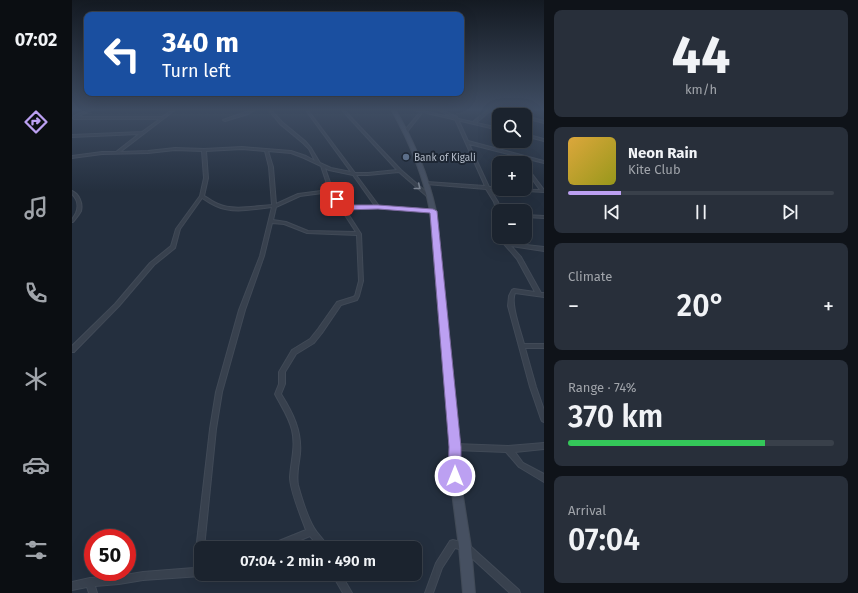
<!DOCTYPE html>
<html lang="en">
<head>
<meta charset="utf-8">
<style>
  :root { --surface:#1b232e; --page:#282f3a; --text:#f1f3f6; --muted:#a0a4aa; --line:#39404a; --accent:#bca0f2 }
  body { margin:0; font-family:"Fira Sans",sans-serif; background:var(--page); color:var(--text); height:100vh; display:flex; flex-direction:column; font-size:15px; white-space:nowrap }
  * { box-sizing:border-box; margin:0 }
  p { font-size:13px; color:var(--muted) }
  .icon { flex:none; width:22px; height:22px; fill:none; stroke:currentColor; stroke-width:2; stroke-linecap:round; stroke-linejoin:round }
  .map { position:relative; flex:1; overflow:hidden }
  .side { display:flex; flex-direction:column; gap:10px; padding:10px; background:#0f1319; width:314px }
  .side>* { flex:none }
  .banner { position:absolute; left:12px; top:12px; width:380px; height:84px; border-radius:8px; box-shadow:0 4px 16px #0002,0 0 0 1px var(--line); background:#1a4fa0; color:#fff; overflow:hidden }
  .buttons { position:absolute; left:420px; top:108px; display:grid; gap:8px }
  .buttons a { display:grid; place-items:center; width:40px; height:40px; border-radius:8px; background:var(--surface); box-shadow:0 4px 16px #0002,0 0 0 1px var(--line); font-size:20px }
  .speed { position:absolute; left:12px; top:529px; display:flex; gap:8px; font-size:20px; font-weight:700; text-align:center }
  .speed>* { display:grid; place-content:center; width:52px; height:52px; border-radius:50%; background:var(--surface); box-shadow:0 4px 16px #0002,0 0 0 1px var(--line); line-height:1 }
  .speed .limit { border:6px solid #d22; background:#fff; color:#111 }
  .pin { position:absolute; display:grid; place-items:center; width:34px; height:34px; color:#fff; margin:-17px; border-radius:8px; box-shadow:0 2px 6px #0006 }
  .me { position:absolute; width:44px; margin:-22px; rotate:0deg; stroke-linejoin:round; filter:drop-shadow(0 0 3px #0008) }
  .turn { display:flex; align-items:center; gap:14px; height:84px; padding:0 12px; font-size:18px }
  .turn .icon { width:52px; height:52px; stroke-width:2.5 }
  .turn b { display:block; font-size:28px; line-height:34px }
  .big { font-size:30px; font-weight:600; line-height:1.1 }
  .side .card { flex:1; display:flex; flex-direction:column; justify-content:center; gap:6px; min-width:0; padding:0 14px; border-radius:8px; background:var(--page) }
  .side .dial { align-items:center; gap:0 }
  .dial b { font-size:52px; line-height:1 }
  .song { display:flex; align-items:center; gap:12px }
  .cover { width:48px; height:48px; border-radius:6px; background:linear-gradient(135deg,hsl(40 70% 55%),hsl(60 70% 35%)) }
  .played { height:4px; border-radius:2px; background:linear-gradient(90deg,var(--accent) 20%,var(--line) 20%) }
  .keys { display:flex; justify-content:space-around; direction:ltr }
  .heat { display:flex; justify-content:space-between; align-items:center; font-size:22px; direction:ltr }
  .charge { height:6px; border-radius:3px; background:linear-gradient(90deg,#34c759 74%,var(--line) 0) }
  .trip { position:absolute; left:122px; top:541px; width:228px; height:40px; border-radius:8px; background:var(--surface); box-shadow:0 4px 16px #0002,0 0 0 1px var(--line); font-weight:600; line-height:40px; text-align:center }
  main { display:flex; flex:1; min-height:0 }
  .tabs { display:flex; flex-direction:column; width:72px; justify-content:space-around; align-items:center; background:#0b0e12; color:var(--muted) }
  .tabs .icon { width:28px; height:28px }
  .tabs .on { color:var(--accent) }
  .tabs b { font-size:18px; color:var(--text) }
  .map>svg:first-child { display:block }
</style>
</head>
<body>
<main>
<nav class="tabs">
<b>07:02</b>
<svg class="icon on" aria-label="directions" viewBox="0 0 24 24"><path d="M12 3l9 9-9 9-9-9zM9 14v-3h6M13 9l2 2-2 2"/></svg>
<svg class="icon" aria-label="music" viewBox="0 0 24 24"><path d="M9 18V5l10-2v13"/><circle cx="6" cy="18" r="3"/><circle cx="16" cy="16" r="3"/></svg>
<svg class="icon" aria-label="phone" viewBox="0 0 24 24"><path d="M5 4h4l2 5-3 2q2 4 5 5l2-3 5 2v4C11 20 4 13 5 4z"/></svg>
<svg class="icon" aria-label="climate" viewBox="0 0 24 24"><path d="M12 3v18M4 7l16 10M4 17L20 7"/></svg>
<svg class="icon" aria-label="car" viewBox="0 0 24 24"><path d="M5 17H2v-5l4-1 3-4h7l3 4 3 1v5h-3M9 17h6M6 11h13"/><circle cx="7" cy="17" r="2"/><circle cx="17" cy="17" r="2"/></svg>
<svg class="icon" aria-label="filters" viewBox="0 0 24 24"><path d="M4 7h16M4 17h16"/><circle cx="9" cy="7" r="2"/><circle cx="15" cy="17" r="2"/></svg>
</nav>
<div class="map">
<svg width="472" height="593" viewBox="0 0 472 593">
  <rect width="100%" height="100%" fill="#242f3e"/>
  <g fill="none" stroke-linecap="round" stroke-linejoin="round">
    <defs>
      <g id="minor">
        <path d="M20 109H22L5 117H90L102 109H104L48 152 76 151 103 148 132 149 170 147 219 151 234 156 243 161 237 149 231 143 208 124 196 109H198L210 122 233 141 239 148 248 163 259 168 279 172 233 109H235L283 173H296L325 170 269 109H271L329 170 360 197 359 198H357L327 172 296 175H284L307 206 361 210 363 211 361 212 306 208 273 209 289 234 291 281 287 296 285 300 269 305 250 333 242 343 224 354 213 372V384L209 394C221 413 230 431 228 454 227 464 224 475 226 485 229 496 236 518 242 528 246 535 253 540 256 548H248L238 536 210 548H196L197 545 234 530C229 516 218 491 218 477 219 461 224 446 220 430 217 417 209 406 203 394L207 384V372L220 350 238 339 246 329 265 302 281 297 283 296 287 281 285 235 235 233 212 224 200 223 192 256 173 310 150 392 144 429 132 548H129V574H132V575L129 576 71 580 47 584 23 586 25 593H17L15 587 0 590V582L18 578 47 576 71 572 122 568 138 429 144 392 167 310 188 256 200 207C182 209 161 214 144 206 139 204 135 201 130 198L108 229 103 248 82 265 47 306 2 352H0V346L43 304 78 263 99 246 104 229 128 196 132 178 130 151 103 150 76 153 30 154 0 158V156L30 152H44L67 134 0 137V135L70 132 88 119H2L1 118 2 116ZM170 149 193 151 197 167 200 205C184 206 161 211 146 204 141 202 136 198 132 196L136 178 134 151ZM196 151 219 153 232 158 249 166 257 190 226 194 204 204 201 167ZM253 168 257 170 281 175 303 206 271 207 261 191ZM258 192 284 232 236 231 214 222 201 220 204 207 228 196Z"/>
        <polygon points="182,109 184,109 176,114 153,121 151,120 174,112"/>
        <polygon points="351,109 353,109 335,132 333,132 333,130"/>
        <polygon points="365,109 367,109 385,117 396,141 472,161 472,163 448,157 452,163 448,163 444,156 397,144 417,187 427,187 427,189 468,190 453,169 453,166 454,166 472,190 472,192 418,189 426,202 429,211 427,211 427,213 425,212 422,202 414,189 354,184 353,183 355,182 413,186 383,119"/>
        <polygon points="417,109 421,109 437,112 439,109 441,109 440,113 445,115 441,115 419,110 404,123 402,123 402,121"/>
        <polygon points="453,116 472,121 472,123 453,118"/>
        <path d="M0 191C7 194 11 203 9 211 7 215 4 218 1 222H0C0 218 2 217 4 213 7 206 5 199 0 194Z"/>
        <polygon points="453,215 472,216 472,218 453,217"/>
        <path d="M426 228H427V237H430L436 243 472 247V251L439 246 449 257 469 293H472V297L443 293C438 303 449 332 452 344H472V348H453L464 387 472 410V422L470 421 469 419 458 387 436 306 437 296 440 290 442 289 463 292 445 259 426 237V236L425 235Z"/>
        <polygon points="472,443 472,449 443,452 451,463 472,474 472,482 447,467 434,452 383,450 381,449 380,447 381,445 383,444 436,446"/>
        <polygon points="381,540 396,544 447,590 448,593 438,593 391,550 383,548 370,568 361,593 353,593 364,563 378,541"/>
        <polygon points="137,574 155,574 154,577 148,579 138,577"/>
        <polygon points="260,574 269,574 280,593 271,593"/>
      </g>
      <g id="tertiary">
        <polygon points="338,109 342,109 427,128 427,130"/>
        <polygon points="453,134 472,139 472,141 453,136"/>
      </g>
      <path id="secondary" d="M319 109H323C342 141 356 174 364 211L388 447V477L399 547 403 593H391L387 547 378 477V447L358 211C351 174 337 141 319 109Z"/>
    </defs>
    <use href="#minor" stroke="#414a57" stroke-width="2"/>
    <use href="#tertiary" stroke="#414a57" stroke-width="2"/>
    <use href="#secondary" stroke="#414a57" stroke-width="2"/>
    <use href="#minor" fill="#38414e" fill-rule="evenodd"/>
    <use href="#tertiary" fill="#38414e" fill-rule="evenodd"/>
    <use href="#secondary" fill="#465061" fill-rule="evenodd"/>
  </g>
  <defs><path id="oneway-chevron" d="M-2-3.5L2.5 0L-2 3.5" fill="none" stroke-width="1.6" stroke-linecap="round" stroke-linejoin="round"/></defs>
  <use stroke="#7c8592" href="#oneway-chevron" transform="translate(346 187) rotate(39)"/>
  <linearGradient id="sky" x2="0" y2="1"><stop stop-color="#141a22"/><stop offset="0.57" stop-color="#3f4d63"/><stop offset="1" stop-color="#3f4d63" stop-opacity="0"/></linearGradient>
  <rect width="472" height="192" fill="url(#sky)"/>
  <polygon fill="#bca0f2" stroke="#7a689d" points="265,197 267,198 273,205 306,205 361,209 365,211 389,447 389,476 387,481 383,483 378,481 376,476 377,447 358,213 306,209 271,210 268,209 261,199"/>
  <circle fill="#5c6f8a" stroke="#1d2633" stroke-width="1.5" cx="334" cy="157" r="4"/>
  <g text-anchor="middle" stroke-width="4" stroke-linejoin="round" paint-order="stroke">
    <g font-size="10" fill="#b4bcc9" stroke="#1d2633" text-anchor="start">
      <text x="342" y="161">Bank of Kigali</text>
    </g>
  </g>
</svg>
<div class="buttons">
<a><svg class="icon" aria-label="search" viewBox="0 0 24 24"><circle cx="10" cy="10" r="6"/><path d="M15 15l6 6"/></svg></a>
<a>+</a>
<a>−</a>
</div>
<div class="speed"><div class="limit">50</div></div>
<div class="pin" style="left:265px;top:199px;background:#d93025"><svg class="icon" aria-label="arrive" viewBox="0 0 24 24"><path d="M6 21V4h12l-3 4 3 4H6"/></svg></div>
<svg class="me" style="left:383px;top:476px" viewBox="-20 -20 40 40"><circle r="17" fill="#bca0f2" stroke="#fff" stroke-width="3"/><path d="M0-11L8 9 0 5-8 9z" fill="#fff"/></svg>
<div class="trip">07:04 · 2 min · 490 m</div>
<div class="banner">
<div class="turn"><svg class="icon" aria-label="left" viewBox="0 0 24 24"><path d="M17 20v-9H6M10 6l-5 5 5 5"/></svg><div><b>340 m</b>Turn left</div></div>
</div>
</div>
<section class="side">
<div class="card dial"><b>44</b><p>km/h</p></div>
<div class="card">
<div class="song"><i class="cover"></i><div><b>Neon Rain</b><p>Kite Club</p></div></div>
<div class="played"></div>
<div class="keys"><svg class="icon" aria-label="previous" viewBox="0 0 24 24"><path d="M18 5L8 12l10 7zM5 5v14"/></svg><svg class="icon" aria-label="pause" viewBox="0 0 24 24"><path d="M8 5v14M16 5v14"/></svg><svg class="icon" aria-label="next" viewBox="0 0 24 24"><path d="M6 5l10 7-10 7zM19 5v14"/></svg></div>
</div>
<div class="card"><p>Climate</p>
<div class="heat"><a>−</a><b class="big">20°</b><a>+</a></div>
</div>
<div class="card"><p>Range · 74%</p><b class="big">370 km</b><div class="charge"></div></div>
<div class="card"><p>Arrival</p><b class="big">07:04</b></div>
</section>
</main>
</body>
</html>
